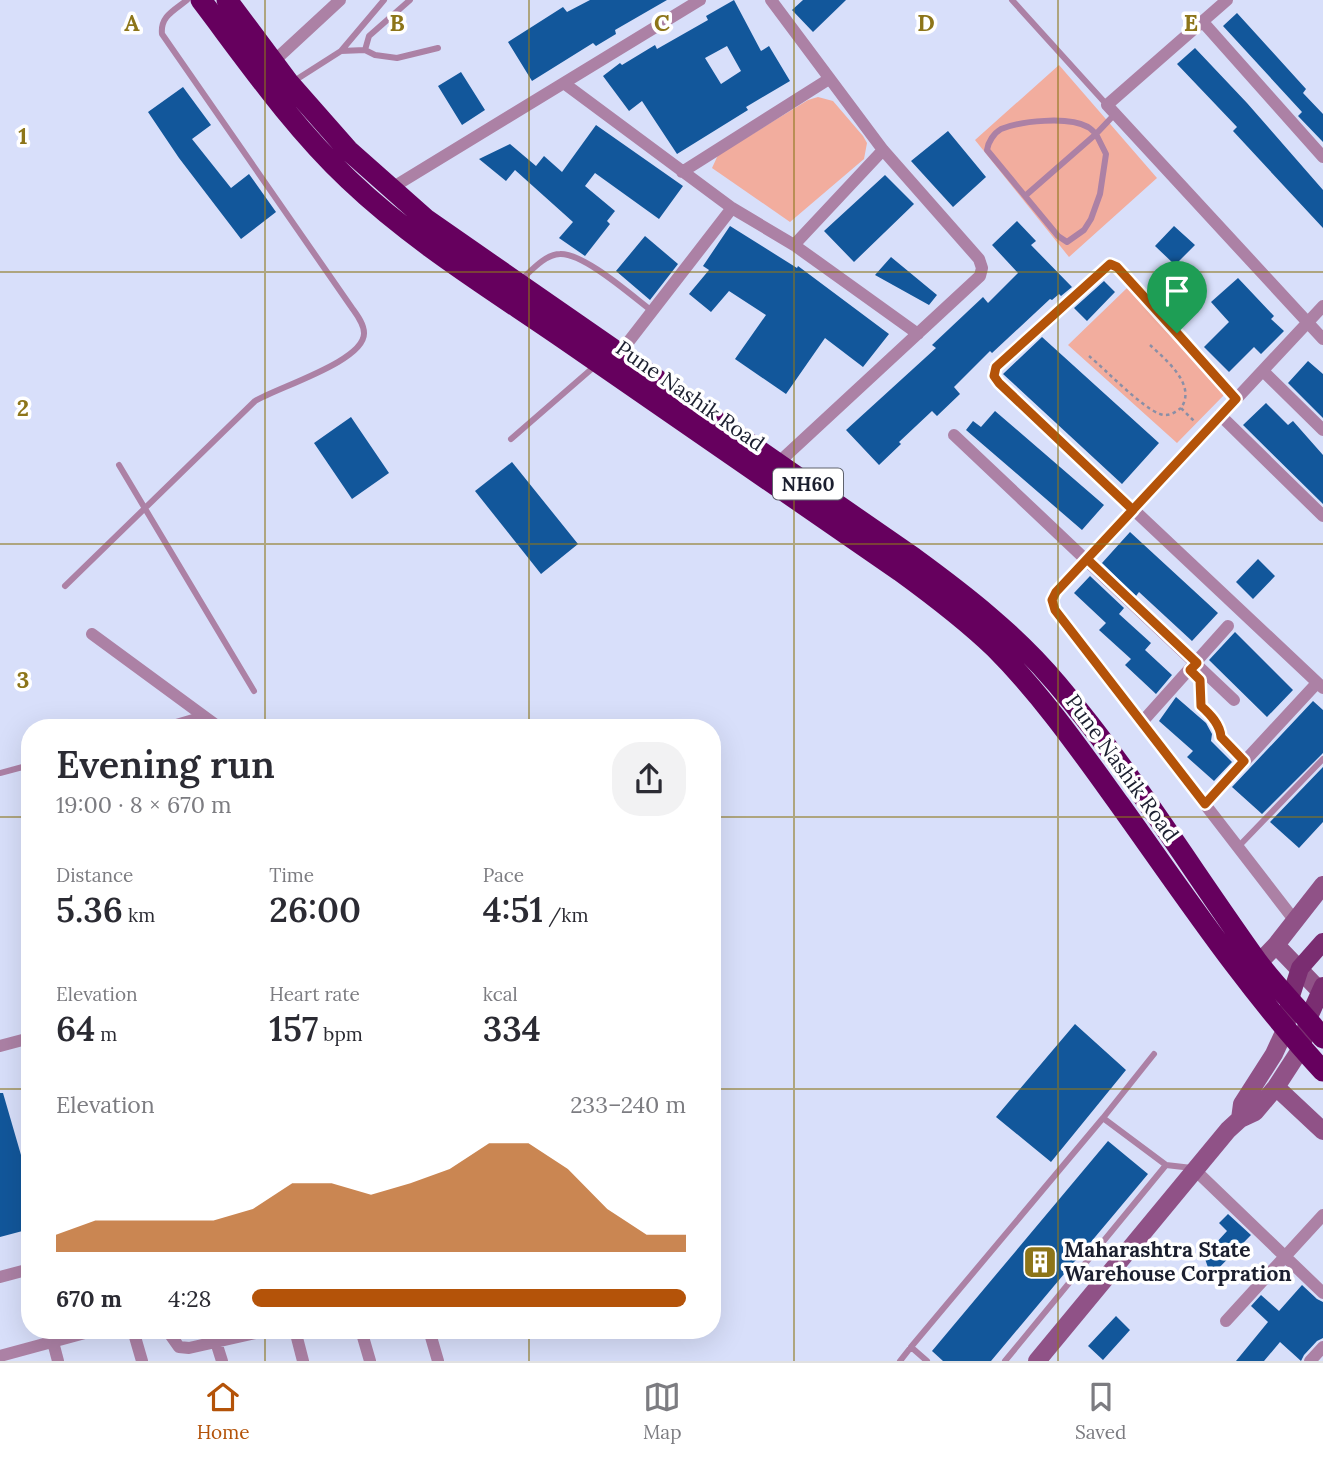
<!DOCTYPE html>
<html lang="en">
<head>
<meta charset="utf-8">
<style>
	:root { --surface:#fff; --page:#f2f2f3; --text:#2b2b33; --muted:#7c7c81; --line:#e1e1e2; --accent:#b45309 }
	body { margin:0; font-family:Lora,serif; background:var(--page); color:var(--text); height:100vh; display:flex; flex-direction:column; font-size:26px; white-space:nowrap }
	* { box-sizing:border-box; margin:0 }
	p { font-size:23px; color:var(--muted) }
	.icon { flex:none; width:38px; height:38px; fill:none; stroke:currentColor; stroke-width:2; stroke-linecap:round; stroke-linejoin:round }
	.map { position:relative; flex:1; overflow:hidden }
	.sheet { position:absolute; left:21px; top:719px; width:700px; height:620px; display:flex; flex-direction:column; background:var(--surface); border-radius:28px; box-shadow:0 7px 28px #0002 }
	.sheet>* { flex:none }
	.pin { position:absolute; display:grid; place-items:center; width:60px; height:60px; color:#fff; margin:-72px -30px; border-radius:50% 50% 50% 0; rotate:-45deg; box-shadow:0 0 7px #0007 }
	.pin .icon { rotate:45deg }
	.round { display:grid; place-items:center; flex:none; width:74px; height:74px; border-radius:28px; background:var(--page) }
	.head { display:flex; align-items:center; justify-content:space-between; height:119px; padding:0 35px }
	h1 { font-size:38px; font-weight:600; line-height:52px }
	.metrics { display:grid; grid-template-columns:repeat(3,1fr); gap:10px; height:119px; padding:7px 35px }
	.metrics div { display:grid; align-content:center }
	.metrics b { font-size:35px; font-weight:600 }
	.metrics small { font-size:19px; font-weight:400 }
	.metrics p { font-size:19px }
	.chart { height:196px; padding:14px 35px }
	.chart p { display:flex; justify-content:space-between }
	.chart svg { width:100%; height:126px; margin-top:7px; fill:var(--accent); opacity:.7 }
	ul { padding:0 35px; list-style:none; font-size:23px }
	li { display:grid; grid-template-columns:112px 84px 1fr; align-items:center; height:52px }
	li i { height:18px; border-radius:9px; background:var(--accent) }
	.tabs { display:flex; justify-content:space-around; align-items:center; height:98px; border-top:2px solid var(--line); background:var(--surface); font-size:19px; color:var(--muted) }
	.tabs a { display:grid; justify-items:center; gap:4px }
	.tabs .on { color:var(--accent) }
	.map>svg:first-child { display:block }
	.park { fill:#f2ad9e }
	.building { fill:#12579b; fill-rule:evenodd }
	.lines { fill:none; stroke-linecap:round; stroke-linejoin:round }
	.path { stroke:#8a8fa6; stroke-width:2.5; stroke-dasharray:3.5 3.5; stroke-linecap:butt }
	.lane { stroke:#ac81a5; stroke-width:6 }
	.street { stroke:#ac81a5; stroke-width:12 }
	.secondary { stroke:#905287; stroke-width:18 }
	.primary { stroke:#7a2d71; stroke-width:18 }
	.highway { stroke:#66005e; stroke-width:21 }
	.route-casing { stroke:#fff; stroke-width:14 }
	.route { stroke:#b45309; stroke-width:9 }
	.grid { fill:none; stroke:#8d7519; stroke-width:2; stroke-opacity:0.55 }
	.labels { text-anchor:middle; stroke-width:7; stroke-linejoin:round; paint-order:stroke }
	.shield { fill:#fff; stroke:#5f626d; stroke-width:2 }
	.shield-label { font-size:19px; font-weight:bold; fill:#1b1f2f }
	.street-label { font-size:21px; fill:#1b1f2f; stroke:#fff }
	.poi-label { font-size:21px; font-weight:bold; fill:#1b1f2f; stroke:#fff; text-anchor:start }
	.grid-label { font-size:23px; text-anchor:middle; font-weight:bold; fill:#8d7519; stroke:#fff; stroke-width:7; stroke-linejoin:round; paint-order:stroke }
</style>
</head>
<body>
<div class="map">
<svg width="1323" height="1361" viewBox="0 0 1323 1361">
	<rect width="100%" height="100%" fill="#d8dffa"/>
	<path class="park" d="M1059,65l98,113 -88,79 -94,-117z
		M818,97l15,4 30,35 4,7 -3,16 -74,63 -78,-54 6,-13 90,-55z
		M1127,288l97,107 -47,48 -109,-98z"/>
	<path class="building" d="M590,0h77l-52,30 1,4 -20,12 -3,-3 -61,38 -24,-39 55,-35 4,5z
		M734,0l27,51 8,-5 21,35 -44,26 2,3 -71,44 -35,-53 -13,10 -26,-35 17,-13 2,2 33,-20 2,4 51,-29 -2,-4zM727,46l14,25 -20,13 -16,-26z
		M803,0h43l-33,32 -21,-22z
		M1237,13l69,76 -3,4 20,21v28l-25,-26 4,-4 -79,-86z
		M1195,48l52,55 76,87v38l-90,-97 4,-4 -60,-63z
		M461,72l24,38 -23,15 -24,-39z
		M183,87l28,38 -19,14 39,49 18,-14 27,38 -35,27 -62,-81 -31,-46z
		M596,125l87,61 -24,33 -64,-46 -10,13 30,25 -8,10 3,3 -25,32 -26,-18 14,-16 -58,-52 -9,11 -27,-22 31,-15 26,22 8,-10 18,16z
		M948,131l38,46 -33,30 -42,-46z
		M885,175l29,29 -60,58 -30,-31z
		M1017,221l19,20 -5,4 41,42 -11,9 -2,-2 -7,6 -2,-1 -58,54 -2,-2 -36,36 6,7 -23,22 -5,-5 -33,31 2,2 -22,21 -33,-35 90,-82 -4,-3 51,-48 5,6 30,-30 -26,-28z
		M730,226l67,42 1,-2 91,68 -26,33 -38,-29 -39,56 -51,-35 31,-44 -37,-24 -18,21 -22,-18 20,-24 -6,-4z
		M1174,226l21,19 -20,20 -20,-19z
		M645,236l33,28 -28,36 -34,-29z
		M891,257l46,38 -8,10 -54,-30z
		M1238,278l36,38 -3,3 13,12 -23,23 -7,-7 -25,25 -25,-25 25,-25 -18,-20z
		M1104,281l11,11 -28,29 -13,-13z
		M1042,337l117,106 -37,41 -119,-110z
		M1308,361l15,13v44l-35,-35z
		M1266,403l22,22 5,-4 30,34v49l-80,-79z
		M995,411l109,94 -22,25 -116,-100 7,-9 8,6z
		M351,417l38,56 -37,26 -38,-56z
		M512,462l66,82 -37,30 -66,-83z
		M1130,532l88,81 -26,28 -53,-49 -3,4 -34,-33z
		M1258,559l17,17 -22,23 -17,-17z
		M1090,576l34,32 -5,6 32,29 -6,7 27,25 -16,19 -31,-29 6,-6 -32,-29 7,-7 -32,-30z
		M1235,632l58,58 -26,27 -58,-57z
		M1176,697l30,26 6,11 -1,7 21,21 -18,19 -27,-24 6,-6 -34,-30z
		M1313,701l10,9v43l-61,61 -30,-27z
		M1323,767v55l-24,26 -29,-26z
		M1075,1024l51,46 -75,92 -55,-45z
		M0,1093h3l27,93v43l-30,8z
		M1108,1141l40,33 -157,187h-48l-11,-10z
		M1228,1214l23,21 -40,41 -7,-20 23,-25 -8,-8z
		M1302,1285l15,14 6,3v36l-6,3 -13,14 -3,6 -21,-19 -16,19h-28l32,-39 -17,-16 10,-11 18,16z
		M1116,1316l14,14 -27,30 -15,-14z"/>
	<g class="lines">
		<path class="path" d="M1150,345c16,15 47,40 31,63l14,14
			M1089,356c17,14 52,51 71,58 9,3 14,-1 21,-6"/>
		<path class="lane" d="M1012,0l95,105
			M365,50l4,-14 41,-36
			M341,51l43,-51
			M294,81l47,-30 24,-1 10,5 22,3 41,-10
			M1025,196l71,-62c-1,-1 -7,-7 -8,-7 -20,-11 -67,-6 -87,2 -7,4 -13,13 -14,21l71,86 9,6 17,-12 7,-11 9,-25 6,-40 -10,-20 18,-19
			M520,281c10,-9 25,-27 40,-27 24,-1 72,42 92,57
			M511,439l84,-73
			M119,465l135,226
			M65,586l190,-185c23,-14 110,-40 109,-68 0,-9 -7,-18 -12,-25l-190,-274c-2,-18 13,-24 25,-34
			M156,728l44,-13
			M0,773l30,-8
			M1238,847l85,-88
			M1154,1054l-51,64 63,47
			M911,1347l192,-229
			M900,1361l11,-14 16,14
			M1005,1361l161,-196 26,3"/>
		<path class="street" d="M771,0l112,150 96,109 3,9 -2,8 -202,187
			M1227,0l-120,105 216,234
			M1202,21l121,136
			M273,62l67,-62
			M565,84l167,124 62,37 124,89
			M682,172l147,-93
			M390,189l310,-189
			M794,245l89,-95
			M619,354l113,-146
			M1263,371l60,59
			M1236,399l-119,-132 -7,-3 -115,103 -1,9 5,7 324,305
			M1220,415l103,101
			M954,435l280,265
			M92,634l128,94
			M1190,670l10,10 1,26c9,8 19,17 20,31l23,24
			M1142,722l86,-96
			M1205,804l112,-121
			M1295,921l-240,-311 -3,-10 4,-8 267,-286
			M0,1046l30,-8
			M1194,1169l129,124
			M0,1277l30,-8
			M1226,1321l97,-106
			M133,1330l9,31
			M167,1330l12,17 10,1 80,-18
			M295,1330l8,31
			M361,1330l9,31
			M429,1330l9,31
			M53,1342l5,19
			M216,1342l6,19
			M0,1356l96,-26
			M1310,1361l13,-14"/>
		<path class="secondary" d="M1276,945l47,49
			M1251,971l25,-26 47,-60
			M1276,1087l47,44
			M1240,1119l2,-15 32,-50 12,-26
			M1037,1361l191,-231 12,-11 15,-7 21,-25 26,-40"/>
		<path class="primary" d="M1286,1028l4,-29 10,-31 23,-26
			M1302,1047l6,-28 15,-33"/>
		<path class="highway" d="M201,0c47,62 91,126 148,180 67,64 149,113 225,166 109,74 217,150 326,225 33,24 65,48 95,77 47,47 86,103 125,157 65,91 127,184 203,266
			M227,0l62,83 59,67 79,70 487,338c52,38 102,77 143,126 74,87 134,185 200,277 20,27 45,51 66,77"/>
	</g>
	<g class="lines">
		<g class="route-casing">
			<path id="route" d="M1177,333l-60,-66 -7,-3 -114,103 -2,9 5,7 134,127 -77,82 -4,8 3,10 150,194 39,-43 -23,-24c-1,-13 -11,-23 -20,-31l-1,-26 -10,-10 7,-7 -110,-104 149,-160 -59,-66"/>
		</g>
		<use href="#route" class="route"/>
	</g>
	<path class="grid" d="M265,0v728M529,0v728M794,0v1361M1058,0v1361M0,272h1323M0,544h1323M0,817h30M712,817h611M0,1089h30M712,1089h611M265,1330v31M529,1330v31"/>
	<defs>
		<g id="building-square" transform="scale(1.75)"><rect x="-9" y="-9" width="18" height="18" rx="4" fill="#8d7519" stroke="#fff"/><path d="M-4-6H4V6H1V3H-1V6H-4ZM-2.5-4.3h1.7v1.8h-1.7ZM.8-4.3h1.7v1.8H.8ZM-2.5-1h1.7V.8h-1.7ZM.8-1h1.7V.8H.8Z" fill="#fff"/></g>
	</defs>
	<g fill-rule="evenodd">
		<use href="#building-square" x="1040" y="1262"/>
	</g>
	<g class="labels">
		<rect class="shield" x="773" y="468.5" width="70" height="31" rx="5"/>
		<g class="shield-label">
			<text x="808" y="491">NH60</text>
		</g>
		<g class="street-label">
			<text transform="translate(690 396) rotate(35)" y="7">Pune Nashik Road</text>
			<text transform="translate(1122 768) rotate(54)" y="7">Pune Nashik Road</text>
		</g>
		<g class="poi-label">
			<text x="1064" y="1257">Maharashtra State<tspan x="1064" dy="24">Warehouse Corpration</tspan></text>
		</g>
	</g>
	<g class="grid-label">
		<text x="132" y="31">A</text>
		<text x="397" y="31">B</text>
		<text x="662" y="31">C</text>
		<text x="926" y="31">D</text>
		<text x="1191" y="31">E</text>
		<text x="23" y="144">1</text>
		<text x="23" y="416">2</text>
		<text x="23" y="688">3</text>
	</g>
</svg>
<div class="pin" style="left:1177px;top:333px;background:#1e9e55"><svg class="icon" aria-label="arrive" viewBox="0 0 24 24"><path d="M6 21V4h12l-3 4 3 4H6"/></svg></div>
<section class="sheet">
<div class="head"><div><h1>Evening run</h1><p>19:00 · 8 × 670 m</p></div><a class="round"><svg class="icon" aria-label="share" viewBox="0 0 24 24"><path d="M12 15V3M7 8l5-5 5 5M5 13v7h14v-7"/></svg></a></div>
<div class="metrics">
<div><p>Distance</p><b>5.36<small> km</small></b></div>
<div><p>Time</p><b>26:00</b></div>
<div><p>Pace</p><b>4:51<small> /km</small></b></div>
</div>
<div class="metrics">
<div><p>Elevation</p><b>64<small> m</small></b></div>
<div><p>Heart rate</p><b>157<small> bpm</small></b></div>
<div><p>kcal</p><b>334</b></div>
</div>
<div class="chart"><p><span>Elevation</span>233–240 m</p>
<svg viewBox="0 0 160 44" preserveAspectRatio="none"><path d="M0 44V38L10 33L20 33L30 33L40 33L50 29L60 20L70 20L80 24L90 20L100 15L110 6L120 6L130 15L140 29L150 38L160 38V44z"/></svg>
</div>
<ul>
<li><b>670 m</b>4:28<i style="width:100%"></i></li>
</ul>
</section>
</div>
<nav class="tabs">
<a class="on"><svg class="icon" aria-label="home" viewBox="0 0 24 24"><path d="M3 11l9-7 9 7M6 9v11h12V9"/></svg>Home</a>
<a><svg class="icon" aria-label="map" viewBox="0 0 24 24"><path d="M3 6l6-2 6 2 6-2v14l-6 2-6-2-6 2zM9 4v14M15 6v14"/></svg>Map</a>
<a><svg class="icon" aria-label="saved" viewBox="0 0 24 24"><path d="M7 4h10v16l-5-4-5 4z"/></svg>Saved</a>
</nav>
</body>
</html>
